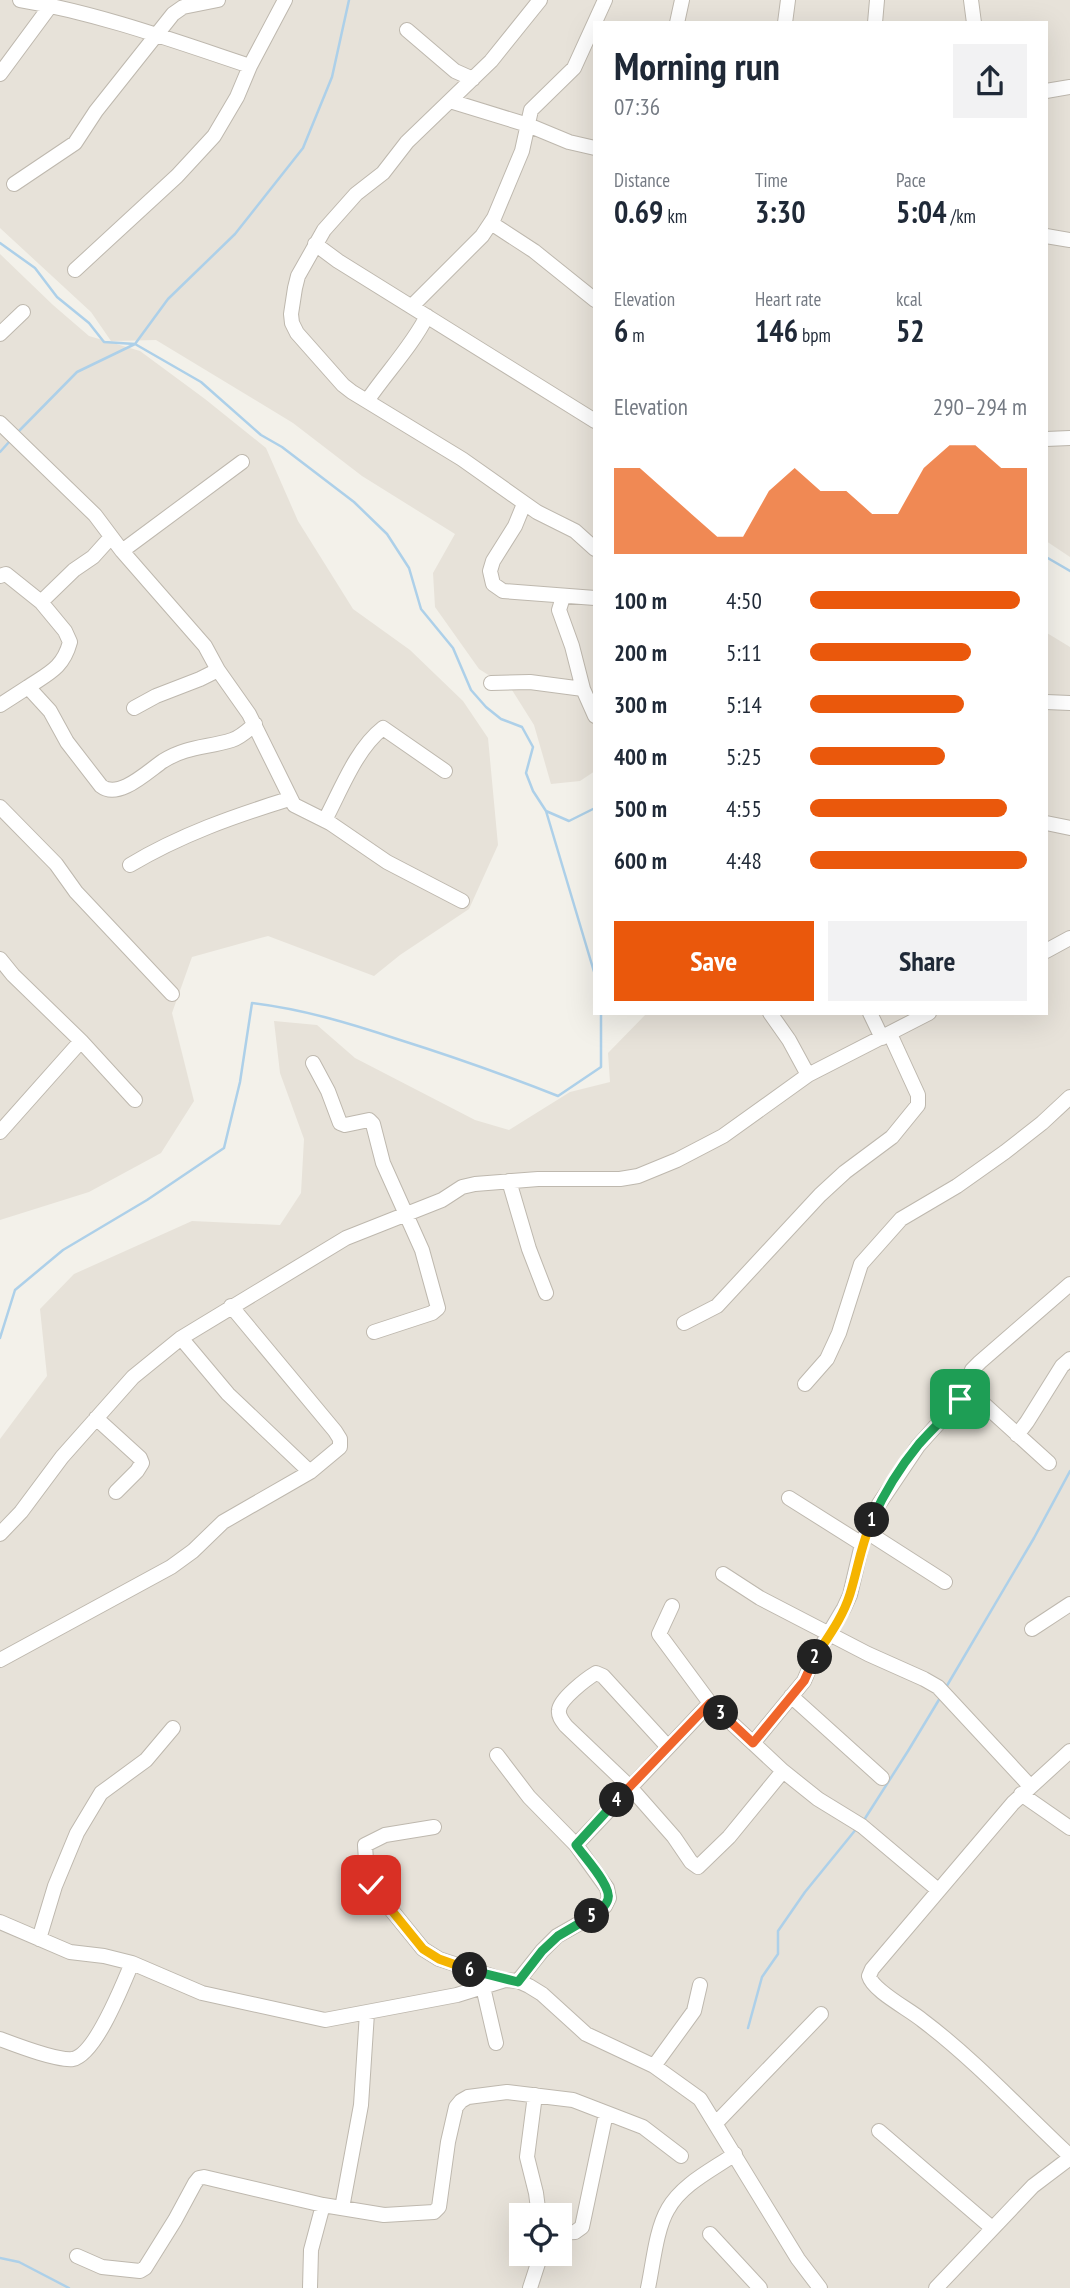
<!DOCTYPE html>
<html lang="en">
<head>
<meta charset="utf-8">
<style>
	:root { --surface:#fff; --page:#f2f2f3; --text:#1f2937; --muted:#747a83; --accent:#ea580c }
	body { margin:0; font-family:"PT Sans Narrow",sans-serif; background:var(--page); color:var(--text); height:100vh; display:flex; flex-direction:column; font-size:26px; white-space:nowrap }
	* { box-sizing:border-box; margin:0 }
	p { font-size:23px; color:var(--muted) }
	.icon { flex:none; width:38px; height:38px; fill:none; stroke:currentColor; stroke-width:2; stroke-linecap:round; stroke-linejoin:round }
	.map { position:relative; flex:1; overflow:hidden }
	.side { position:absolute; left:593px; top:21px; width:455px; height:994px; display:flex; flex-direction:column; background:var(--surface); border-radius:0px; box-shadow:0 7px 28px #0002 }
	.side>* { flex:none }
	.controls { position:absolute; left:509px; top:2203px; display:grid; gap:14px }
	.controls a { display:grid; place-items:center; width:63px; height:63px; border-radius:0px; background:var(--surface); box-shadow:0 7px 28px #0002; font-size:35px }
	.pin { position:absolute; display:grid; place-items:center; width:60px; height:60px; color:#fff; margin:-30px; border-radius:14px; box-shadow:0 4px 10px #0006 }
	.km { position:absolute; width:35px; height:35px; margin:-18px; border-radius:50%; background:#222; color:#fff; font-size:19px; line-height:35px; text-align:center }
	.round { display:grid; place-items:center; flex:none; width:74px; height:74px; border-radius:0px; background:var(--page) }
	.head { display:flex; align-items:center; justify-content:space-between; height:119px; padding:0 21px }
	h1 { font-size:38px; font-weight:600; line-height:52px }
	.metrics { display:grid; grid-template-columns:repeat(3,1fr); gap:10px; height:119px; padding:7px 21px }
	.metrics div { display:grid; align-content:center }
	.metrics b { font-size:30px; font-weight:600 }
	.metrics small { font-size:19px; font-weight:400 }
	.metrics p { font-size:19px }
	.chart { height:196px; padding:14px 21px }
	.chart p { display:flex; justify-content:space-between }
	.chart svg { width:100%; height:126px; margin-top:7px; fill:var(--accent); opacity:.7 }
	.button { display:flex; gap:14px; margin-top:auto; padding:14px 21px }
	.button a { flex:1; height:80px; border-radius:0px; background:var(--accent); color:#fff; font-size:28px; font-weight:600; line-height:80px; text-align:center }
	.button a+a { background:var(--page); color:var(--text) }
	ul { padding:0 21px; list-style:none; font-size:23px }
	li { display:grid; grid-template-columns:112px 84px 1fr; align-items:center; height:52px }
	li i { height:18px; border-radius:9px; background:var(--accent) }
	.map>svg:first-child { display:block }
	.residential { fill:#e7e2d9; fill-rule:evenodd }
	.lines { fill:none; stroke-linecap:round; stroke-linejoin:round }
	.stream { stroke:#add0e9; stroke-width:2.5 }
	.minor-casing { stroke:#beb8ae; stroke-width:16 }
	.minor { stroke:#fff; stroke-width:14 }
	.split-1-casing { stroke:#fff; stroke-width:14 }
	.split-2-casing { stroke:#fff; stroke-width:14 }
	.split-3-casing { stroke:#fff; stroke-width:14 }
	.split-4-casing { stroke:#fff; stroke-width:14 }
	.split-5-casing { stroke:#fff; stroke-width:14 }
	.split-6-casing { stroke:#fff; stroke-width:14 }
	.split-7-casing { stroke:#fff; stroke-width:14 }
	.split-1 { stroke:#22a559; stroke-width:9 }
	.split-2 { stroke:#f5b400; stroke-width:9 }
	.split-3 { stroke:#f0652b; stroke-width:9 }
	.split-4 { stroke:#f0652b; stroke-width:9 }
	.split-5 { stroke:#22a559; stroke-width:9 }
	.split-6 { stroke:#22a559; stroke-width:9 }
	.split-7 { stroke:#f5b400; stroke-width:9 }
</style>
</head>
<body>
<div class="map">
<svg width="1070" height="2288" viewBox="0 0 1070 2288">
	<rect width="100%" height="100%" fill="#f3f1ea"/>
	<path class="residential" d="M0,0h1070v557l-24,-16v-518h-451v748l-15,10 -29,3 -17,-59 -22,-35 -33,-21 -44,-62 -2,-34 22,-39 -93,-58 -69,-53 -137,-83 -45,1 -20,-29 -91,-84z
		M0,254l53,51 36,31 51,15 65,48 61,49 32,73 55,88 57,41 53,51 25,37 10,107 -29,64 -69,46 -26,21 -106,-40 -76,21 -20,56 22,88 -33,52 -72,39 -89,28z
		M1047,633l23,14v1641h-1070v-849l47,-63 -7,-67 34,-35 118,-53 88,4 21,-32 3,-54 -24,-66 -6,-52 43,4 38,33 120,62 34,10 61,-38 40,-10 -2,-29 39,-40h399zM522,2216h38v38h-38z"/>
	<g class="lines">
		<path class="stream" d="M0,243l35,25 22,29 32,26 15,19 31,2 66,38 60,53 21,12 72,55 33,32 22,34 12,41 32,39 18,42 15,17 15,12 21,8 11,20 -7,26 7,18 13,20 23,10 26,-13
			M16,434l61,-62 58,-28 33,-45 67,-65 68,-86 29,-71 17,-77
			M0,452l9,-10
			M1046,557l24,14
			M546,811l49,164
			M0,1338l15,-48 48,-40 84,-50 77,-52 16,-66 12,-79c50,6 97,20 145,36 54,17 108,36 161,57l43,-29v-54
			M945,1689l89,-151 36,-67
			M864,1820l44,-69 32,-53
			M748,2028l14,-51 16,-23v-23l27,-39 52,-64
			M0,2258l19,4 50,26"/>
		<g class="minor-casing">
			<path id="minor" d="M20,0c78,13 155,41 230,66
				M540,0l-49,61 -84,81 -24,31 -27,21 -32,36 -26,46 -3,12 -4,26 1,9 5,10 46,52 9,7 110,67 75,53 38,19 20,18
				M971,0l3,23
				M677,23l5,-23
				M785,23l3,-23
				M875,23l2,-23
				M407,30l48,41 18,8
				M0,74l51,-69
				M1046,91l24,-4
				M450,101l78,24 41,17 26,6
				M14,184l61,-41 21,-32 77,-97 10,-7 35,-7
				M491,223l43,28 61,49
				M1046,236l24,4
				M315,244l23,17 257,160
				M75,270l102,-94 37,-40 23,-39 13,-31 35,-66
				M412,306l70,-70 12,-18 28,-67 9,-41 43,-42 31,-68
				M0,334l23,-22
				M367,401c19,-28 45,-55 60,-85
				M0,423l95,92 27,36 83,95 13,24 31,44 45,91 36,18 57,39 75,39
				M1046,439l24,-1
				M524,504l-9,22 -22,35 -3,10 3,13 10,7 92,7
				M111,537l-18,20 -19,13 -33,32 24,29 5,11c-7,26 -21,31 -42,45l22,24 17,31 34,44c18,14 47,-15 62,-25 24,-15 44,-13 69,-21 9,-3 16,-10 23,-16
				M122,551l120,-89
				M0,576l6,-2 35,28
				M563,597l-4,13 13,36 11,43 12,27
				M491,683l39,-1 53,7
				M1046,702l24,1
				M0,705l28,-18
				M134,708l22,-12 44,-17 18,-9
				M0,807l56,57 20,28 96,102
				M325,820c16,-30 31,-71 58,-92l62,43
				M1046,823l24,5
				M130,865c50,-30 104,-49 159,-66
				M1046,951l24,-13
				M0,959l13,16 68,66 -81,91
				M770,1013l19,27 19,35
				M870,1013l12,25
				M81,1041l54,59
				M313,1063l15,28 12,32 5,2 24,-5 4,4 10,39 39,87 16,58 -6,5 -58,19
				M509,1181l20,68 17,44
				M684,1323l33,-17 103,-111 25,-23 47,-35 26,-32v-10l-28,-61
				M181,1338l47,56 82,78
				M805,1384l22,-25 12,-26 22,-69 40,-45 56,-33 48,-34 37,-29 28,-26
				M965,1387l84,76
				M96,1418l44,40 2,5 -5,8 -21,21
				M1017,1435l10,-13 35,-56 8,-7
				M789,1498l73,46
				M867,1532l78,50
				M0,1534l21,-22 41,-55 71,-80 48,-39 165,-100 96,-38 20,-13 13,-3 63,-5h82l18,-3 39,-16 46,-24 85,-61 121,-62
				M723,1574l37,24 108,56 56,25 14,8 92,99
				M672,1606l-13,28 51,69 73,68 35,28 44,27 76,64
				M1032,1629l38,-25
				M0,1660l171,-93 22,-16 30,-29 87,-50 30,-25v-8l-5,-8 -104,-125
				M791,1696l91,82
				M753,1743l51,-62 8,-19 32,-54 6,-13 12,-51 17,-40 39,-58 42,-47 12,-29 8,-8 90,-78
				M668,1747l-65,-71 -7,-3c-10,6 -36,26 -37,37 -1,7 4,12 7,16l64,61 44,50 17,25 7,5 31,-30 54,-66
				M1070,1751l-57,52 -141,166 -3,7c4,15 40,33 53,44 52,39 100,91 148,136
				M497,1755l32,42 47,48 31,43 2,10 -4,8 -11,9 -37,21 -15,15 -24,30
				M1021,1794l49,34
				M434,1827l-49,8 -20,10 2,31 4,9 52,64 16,10 65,21
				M576,1845l134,-142
				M0,1922l70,30 34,4 28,7 70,30 123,27 132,-25 48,-15 13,1 11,5 13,8 44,40 68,32 46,33 98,160 22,29
				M39,1939l16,-53 22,-53 24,-40 45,-33 27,-32
				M483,1987l13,56
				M0,2039c16,6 57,22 73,20 23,-5 50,-75 59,-96
				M654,2066l40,-55 6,-26
				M535,2095l-8,62 9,36 3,23
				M716,2123l105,-109
				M879,2131l113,97
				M342,2208l19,-103 6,-92
				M560,2233l15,-1 7,-5 24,-114
				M710,2234l50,54
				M77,2256l25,11 38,4 5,-3 30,-48 20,-37 4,-5 5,-1 119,28 61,10 50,-3 5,-5 9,-65 8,-35 5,-6 7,-4 39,-5 66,8 70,27 38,29
				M310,2288l1,-38 12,-45
				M530,2288l11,-34
				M648,2288c5,-23 8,-59 20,-79 14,-25 44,-39 67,-55
				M936,2288l97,-102 37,-28"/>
		</g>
		<use href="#minor" class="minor"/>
	</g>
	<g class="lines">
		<g class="split-1-casing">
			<path id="split-1" d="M872,1520c12,-27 29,-54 47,-76 13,-15 29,-29 41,-45"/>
		</g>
		<g class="split-2-casing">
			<path id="split-2" d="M815,1657c13,-20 28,-40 35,-63 8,-26 11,-49 22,-74"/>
		</g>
		<g class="split-3-casing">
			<path id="split-3" d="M721,1713l32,30 51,-62 11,-24"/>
		</g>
		<g class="split-4-casing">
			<path id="split-4" d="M617,1800l93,-97 11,10"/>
		</g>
		<g class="split-5-casing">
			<path id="split-5" d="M592,1916c6,-4 14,-9 16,-17 4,-13 -24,-42 -32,-54l41,-45"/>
		</g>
		<g class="split-6-casing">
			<path id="split-6" d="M470,1970l48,12 24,-31 16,-15 34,-20"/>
		</g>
		<g class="split-7-casing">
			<path id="split-7" d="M371,1885l52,64 16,10 31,11"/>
		</g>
		<use href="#split-1" class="split-1"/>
		<use href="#split-2" class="split-2"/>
		<use href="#split-3" class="split-3"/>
		<use href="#split-4" class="split-4"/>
		<use href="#split-5" class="split-5"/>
		<use href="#split-6" class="split-6"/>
		<use href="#split-7" class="split-7"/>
	</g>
</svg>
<div class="controls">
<a><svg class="icon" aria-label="locate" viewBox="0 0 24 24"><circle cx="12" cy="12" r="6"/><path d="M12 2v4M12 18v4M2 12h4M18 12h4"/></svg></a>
</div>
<div class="pin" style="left:960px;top:1399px;background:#1e9e55"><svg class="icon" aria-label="arrive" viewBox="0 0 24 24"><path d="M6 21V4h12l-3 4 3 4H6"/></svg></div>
<div class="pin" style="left:371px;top:1885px;background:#d93025"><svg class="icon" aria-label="check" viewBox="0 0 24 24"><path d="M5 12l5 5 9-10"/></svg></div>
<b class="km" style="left:872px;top:1520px">1</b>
<b class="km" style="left:815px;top:1657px">2</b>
<b class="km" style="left:721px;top:1713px">3</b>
<b class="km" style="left:617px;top:1800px">4</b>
<b class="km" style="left:592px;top:1916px">5</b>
<b class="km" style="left:470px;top:1970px">6</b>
<section class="side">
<div class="head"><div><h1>Morning run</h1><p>07:36</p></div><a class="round"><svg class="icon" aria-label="share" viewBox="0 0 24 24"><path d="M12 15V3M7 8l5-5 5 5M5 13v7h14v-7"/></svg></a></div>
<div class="metrics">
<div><p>Distance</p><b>0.69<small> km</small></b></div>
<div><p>Time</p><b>3:30</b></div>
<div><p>Pace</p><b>5:04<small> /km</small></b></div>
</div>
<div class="metrics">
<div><p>Elevation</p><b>6<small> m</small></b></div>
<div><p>Heart rate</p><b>146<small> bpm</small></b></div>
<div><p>kcal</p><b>52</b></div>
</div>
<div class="chart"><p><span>Elevation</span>290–294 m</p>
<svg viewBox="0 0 160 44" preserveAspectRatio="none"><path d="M0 44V14L10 14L20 22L30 30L40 38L50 38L60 22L70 14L80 22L90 22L100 30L110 30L120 14L130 6L140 6L150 14L160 14V44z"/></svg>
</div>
<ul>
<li><b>100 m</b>4:50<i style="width:97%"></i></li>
<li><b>200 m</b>5:11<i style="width:74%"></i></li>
<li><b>300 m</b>5:14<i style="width:71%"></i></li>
<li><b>400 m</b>5:25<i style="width:62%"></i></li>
<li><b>500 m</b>4:55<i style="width:91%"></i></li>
<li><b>600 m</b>4:48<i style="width:100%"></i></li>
</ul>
<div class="button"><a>Save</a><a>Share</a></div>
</section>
</div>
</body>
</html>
